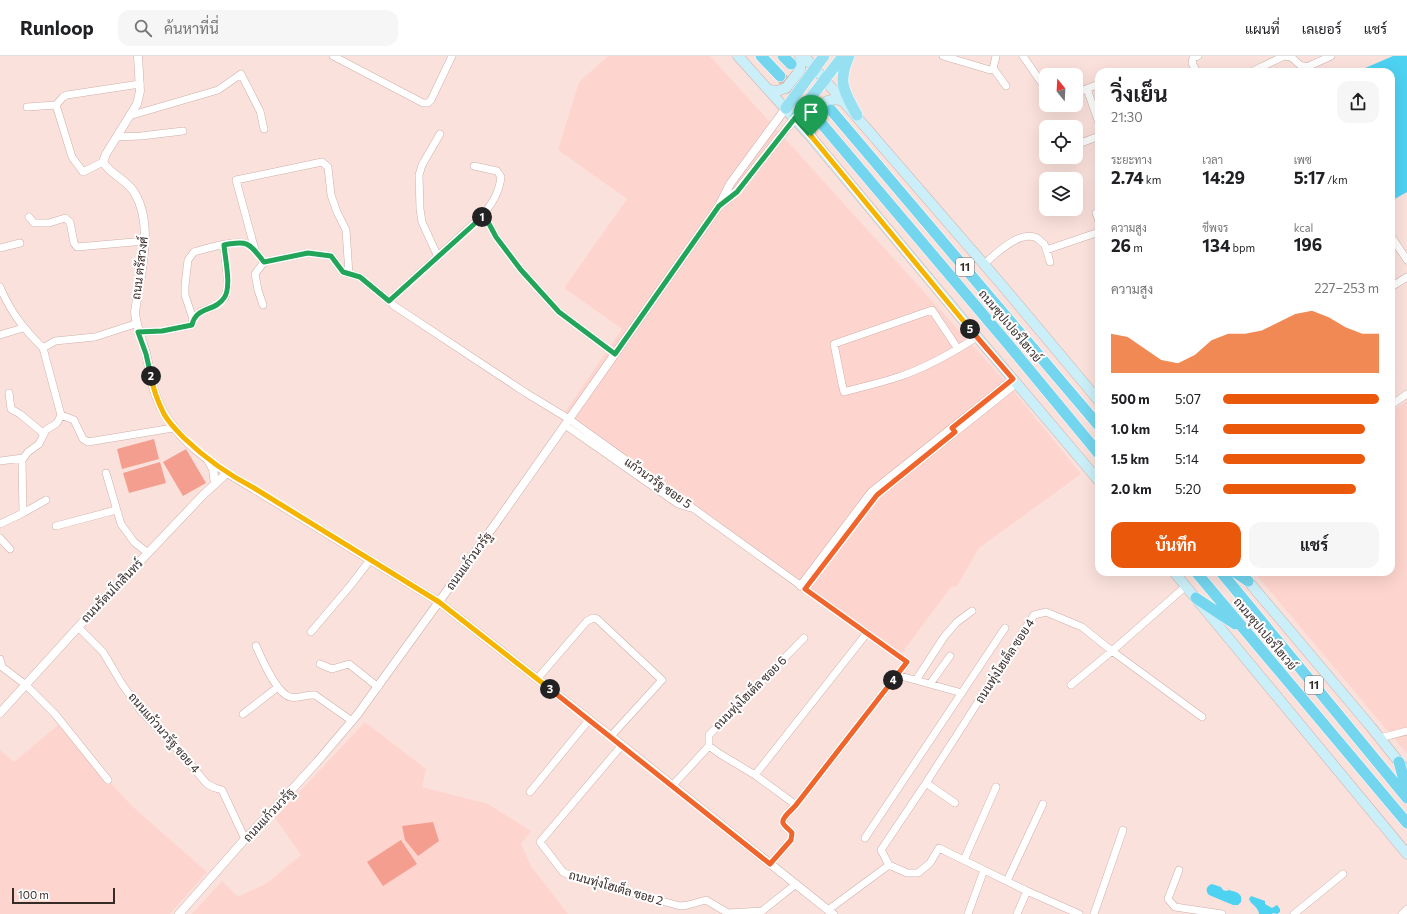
<!DOCTYPE html>
<html lang="th">
<head>
<meta charset="utf-8">
<style>
	:root { --surface:#fff; --page:#f6f6f6; --text:#202124; --muted:#757577; --line:#e0e0e0; --accent:#ea580c }
	body { margin:0; font-family:Commissioner,Sarabun,sans-serif; background:var(--page); color:var(--text); height:100vh; display:flex; flex-direction:column; font-size:15px; white-space:nowrap }
	* { box-sizing:border-box; margin:0 }
	p { font-size:13px; color:var(--muted) }
	.icon { flex:none; width:22px; height:22px; fill:none; stroke:currentColor; stroke-width:2; stroke-linecap:round; stroke-linejoin:round }
	.map { position:relative; flex:1; overflow:hidden }
	.details { position:absolute; left:1095px; top:12px; width:300px; height:508px; display:flex; flex-direction:column; background:var(--surface); border-radius:12px; box-shadow:0 4px 16px #0002 }
	.details>* { flex:none }
	.needle { width:26px; rotate:342deg }
	.fabs { position:absolute; left:1039px; top:12px; display:grid; gap:8px }
	.fabs a { display:grid; place-items:center; width:44px; height:44px; border-radius:8px; background:var(--surface); box-shadow:0 4px 16px #0002; font-size:20px }
	.scale { position:absolute; left:12px; bottom:10px; width:103px; box-sizing:border-box; padding-left:4px; border:2px solid #372b28; border-top:0; font-size:11px; line-height:14px; white-space:nowrap; color:#372b28; -webkit-text-stroke:3px #fff; paint-order:stroke }
	.pin { position:absolute; display:grid; place-items:center; width:34px; height:34px; color:#fff; margin:-41px -17px; border-radius:50% 50% 50% 0; rotate:-45deg; box-shadow:0 0 4px #0007 }
	.pin .icon { rotate:45deg }
	.km { position:absolute; width:20px; height:20px; margin:-10px; border-radius:50%; background:#222; color:#fff; font-size:11px; line-height:20px; text-align:center }
	.round { display:grid; place-items:center; flex:none; width:42px; height:42px; border-radius:12px; background:var(--page) }
	.overview { display:flex; align-items:center; justify-content:space-between; height:68px; padding:0 16px }
	h1 { font-size:22px; font-weight:700; line-height:30px }
	.metrics { display:grid; grid-template-columns:repeat(3,1fr); gap:6px; height:68px; padding:4px 16px }
	.metrics div { display:grid; align-content:center }
	.metrics b { font-size:17px; font-weight:700 }
	.metrics small { font-size:11px; font-weight:400 }
	.metrics p { font-size:11px }
	.chart { height:112px; padding:8px 16px }
	.chart p { display:flex; justify-content:space-between }
	.chart svg { width:100%; height:72px; margin-top:4px; fill:var(--accent); opacity:.7 }
	.button { display:flex; gap:8px; margin-top:auto; padding:8px 16px }
	.button a { flex:1; height:46px; border-radius:12px; background:var(--accent); color:#fff; font-size:16px; font-weight:700; line-height:46px; text-align:center }
	.button a+a { background:var(--page); color:var(--text) }
	ul { padding:0 16px; list-style:none; font-size:13px }
	li { display:grid; grid-template-columns:64px 48px 1fr; align-items:center; height:30px }
	li i { height:10px; border-radius:5px; background:var(--accent) }
	header { display:flex; align-items:center; gap:24px; box-sizing:border-box; height:56px; padding:0 20px; background:var(--surface); border-bottom:1px solid var(--line) }
	header strong { font-size:19px }
	nav { display:flex; gap:22px; margin-inline-start:auto; font-size:14px }
	.search { width:280px; height:36px; background:var(--page); display:flex; align-items:center; gap:10px; box-sizing:border-box; padding:0 14px; border-radius:12px; color:var(--muted); font-size:15px }
	.map>svg:first-child { display:block }
	.built { fill:#fed5ce }
	.garden { fill:#f49e90 }
	.water { fill:#4ed2f2 }
	.lines { fill:none; stroke-linecap:round; stroke-linejoin:round }
	.trunk-tunnel { stroke:#d4bdb8; stroke-width:11; stroke-dasharray:11 5.5; stroke-linecap:butt }
	.minor-casing { stroke:#ceafa9; stroke-width:8 }
	.tertiary-casing { stroke:#ceafa9; stroke-width:9 }
	.secondary-casing { stroke:#ceafa9; stroke-width:11 }
	.primary-casing { stroke:#fff; stroke-width:12 }
	.trunk-casing { stroke:#fff; stroke-width:12 }
	.minor { stroke:#fff; stroke-width:7 }
	.tertiary { stroke:#fff; stroke-width:8 }
	.secondary { stroke:#cbeff8; stroke-width:10 }
	.primary { stroke:#97e0f2; stroke-width:11 }
	.trunk { stroke:#74d6ee; stroke-width:11 }
	.split-1-casing { stroke:#fff; stroke-width:8 }
	.split-2-casing { stroke:#fff; stroke-width:8 }
	.split-3-casing { stroke:#fff; stroke-width:8 }
	.split-4-casing { stroke:#fff; stroke-width:8 }
	.split-5-casing { stroke:#fff; stroke-width:8 }
	.split-6-casing { stroke:#fff; stroke-width:8 }
	.split-1 { stroke:#22a559; stroke-width:5 }
	.split-2 { stroke:#22a559; stroke-width:5 }
	.split-3 { stroke:#f5b400; stroke-width:5 }
	.split-4 { stroke:#f0652b; stroke-width:5 }
	.split-5 { stroke:#f0652b; stroke-width:5 }
	.split-6 { stroke:#f5b400; stroke-width:5 }
	.labels { text-anchor:middle; stroke-width:4; stroke-linejoin:round; paint-order:stroke }
	.shield { fill:#fff; stroke:#736b68; stroke-width:1 }
	.shield-label { font-size:11px; font-weight:bold; fill:#372b28 }
	.street-label { font-size:12px; fill:#372b28; stroke:#fff }
</style>
</head>
<body>
<header>
<strong>Runloop</strong>
<div class="search"><svg class="icon" aria-label="search" viewBox="0 0 24 24"><circle cx="10" cy="10" r="6"/><path d="M15 15l6 6"/></svg>ค้นหาที่นี่</div>
<nav><a>แผนที่</a><a>เลเยอร์</a><a>แชร์</a></nav>
</header>
<div class="map">
<svg width="1407" height="858" viewBox="0 0 1407 858">
	<rect width="100%" height="100%" fill="#fbe1dc"/>
	<path class="built" d="M608,0h102l302,333 69,85 -102,74 -22,38 -6,1 -49,66 -337,-241 57,-83 -58,-41 63,-89 -69,-49 21,-68z
		M1407,345v353l-153,-182h137v-160z
		M365,666l61,47 -4,18 66,17 43,27 -10,13 10,22 37,48h-376l30,-33 16,16 29,-14 34,-28 -26,-37z
		M58,669l74,81 75,66 -37,42h-170v-164l14,12z"/>
	<path class="garden" d="M154,383l5,20 -37,10 -5,-20z
		M186,393l20,34 -23,13 -20,-34z
		M160,406l6,21 -37,10 -6,-20z
		M433,766l6,19 -21,15 -13,-16 -3,-14z
		M401,784l16,24 -34,22 -16,-24z"/>
	<path class="water" d="M1393,0h14v136l-16,9v-129h-35z
		M1212,828l9,3 2,3 3,1 3,-1c7,2 14,3 12,12l-3,3h-5l-24,-10c-4,-4 -3,-9 3,-11z
		M1251,840l14,5v3l7,4 5,-3 3,4v3l-3,2 -4,-1 -1,1h-13c-1,-8 -8,-9 -10,-15z"/>
	<g class="lines">
		<path class="trunk-tunnel" d="M801,19l30,35
			M781,21l41,47"/>
		<g class="minor-casing">
			<path id="minor" d="M333,0l90,47h5l3,-3 21,-44
				M943,0l47,14 3,-1 3,-13
				M1023,0l18,26 5,2
				M993,12l13,18
				M1197,16l-5,-9 1,-5 5,-2
				M1251,16l33,-16 7,1 9,8 7,2 24,-11
				M1087,33l12,34
				M1076,37l23,-9
				M56,49l7,-8 4,-2 73,-11
				M27,51l29,-2 16,52 11,15 20,-10
				M129,60l89,-26 23,-16 19,37 4,18
				M117,81l24,-1 42,-5
				M1076,89l23,-9
				M474,110l23,5 4,6c-2,16 -9,27 -19,39
				M1099,155l-3,2 3,8
				M29,161l5,6h15l16,-5 5,4 4,21 3,4 68,-6
				M1393,183l14,21
				M0,192l20,-5
				M255,194l-19,-70 86,-18 6,5 3,28 6,17 9,18 3,44
				M1046,194l53,-18
				M438,201l-16,-35 -2,-13 -1,-34 3,-10 18,-31
				M984,208c13,-11 35,-34 53,-26 2,2 5,4 7,6 3,5 4,12 6,18
				M0,231c11,26 24,42 43,61
				M1391,231l16,-10
				M263,249l-5,-15 -3,-16 9,-12
				M393,249l133,88 43,26 338,243 -111,143c-3,3 -15,14 -13,18 1,3 7,8 9,10l-1,7 -21,24
				M193,263l7,-7 15,-6 10,-8 3,-13 -4,-40
				M138,276l24,-1 30,-6 1,-6 -8,-24v-10l3,-25 6,-8c11,-3 42,-13 53,-8 7,3 12,12 17,18l44,-9 23,3 12,16 17,5 29,24 93,-85 5,4 9,17 25,33 38,42 56,42
				M0,279l23,-7
				M958,293l-26,-39 -98,34 8,40 2,8c18,-5 36,-9 54,-15 28,-9 54,-24 79,-40
				M9,337l2,16 9,5 24,20
				M1391,349l16,-11
				M61,359l13,5 9,19 5,3 85,-14
				M565,369l113,79 13,4
				M0,405l23,-3
				M106,417l15,51 13,18 14,11
				M23,457l23,-13
				M0,468l23,-11 -1,-53 6,-8 11,-8 7,-14 11,-7 4,-8 -18,-67 12,-7 40,-4 40,-13
				M56,470l60,-16
				M0,482l10,11
				M800,530l71,-94 142,-113
				M805,533l72,-94 140,-112
				M78,571l25,25 19,32 19,27 37,39 29,34 8,4 7,2 23,49
				M311,576l39,-46 20,-26
				M256,590c6,13 20,47 34,51 9,2 17,-3 25,-2l37,26
				M0,603l2,8 24,18 29,29 53,66
				M320,608l12,5 17,-5 29,23
				M897,619l65,18
				M537,623l50,-58 6,-3 4,1 65,61 -51,56
				M916,624l28,-43 13,-15 15,-11
				M930,628l20,-28
				M1071,629l41,-34 90,66
				M243,658l35,-27
				M1380,682l27,-7
				M622,689l-82,97 23,30 8,4 109,30 8,-1 18,-5 22,13 34,-2 34,-27
				M709,690l11,8 35,21 41,30
				M755,719l112,-142
				M926,727l29,20
				M672,730l37,-40v-11l95,-97
				M530,736l59,-72
				M865,782l140,-210
				M964,804l32,-73
				M1179,814l-11,29 7,8 47,7
				M1007,825l36,-77
				M828,854l61,-45
				M968,858l16,-44
				M1017,858l10,-23
				M1079,858l-52,-23 -88,-43 -9,15 -12,10h-11l-18,-8 -8,-15 45,-67 108,-168 12,-3 36,15 30,24 74,-65
				M1094,858l29,-84
				M1294,858l49,-40
				M1402,858l5,-5"/>
		</g>
		<g class="tertiary-casing">
			<path id="tertiary" d="M138,0l2,35 -3,13 -31,50 -3,8c8,13 23,17 31,30 21,33 6,83 1,120 1,15 7,27 11,41 3,12 4,25 8,37 14,47 60,76 100,99l185,113 183,143 211,169
				M723,147l14,-12 58,-73
				M208,404l5,9 2,15
				M0,657l90,-99 113,-119 24,-22
				M179,858l66,-75 30,-31 42,-46 40,-47 139,-192 223,-317 11,-22 56,-76"/>
		</g>
		<g class="secondary-casing">
			<path id="secondary" d="M738,0l35,39 38,42 168,202 120,142
				M804,0l197,228 98,117
				M769,34l8,1 9,-3 14,-18 1,-8 -1,-6
				M811,81l-2,-14 3,-8 15,-14 8,-2 10,3
				M1174,516l233,282
				M1243,519l128,152 32,40"/>
		</g>
		<g class="primary-casing">
			<path id="primary" d="M849,0c-12,27 -5,35 8,59
				M786,52l38,-52
				M795,62l48,-62"/>
		</g>
		<g class="trunk-casing">
			<path id="trunk" d="M761,0l19,20
				M783,0l8,8
				M831,54l268,316
				M822,68l186,220 91,110
				M1196,516l211,251
				M1221,516l186,226
				M1235,516l13,9
				M1196,542l39,26
				M1399,706l8,29"/>
		</g>
		<use href="#minor" class="minor"/>
		<use href="#tertiary" class="tertiary"/>
		<use href="#secondary" class="secondary"/>
		<use href="#primary" class="primary"/>
		<use href="#trunk" class="trunk"/>
	</g>
	<g class="lines">
		<g class="split-1-casing">
			<path id="split-1" d="M482,161l5,3 9,17 25,33 38,42 56,42 104,-148 18,-14 58,-74 16,18"/>
		</g>
		<g class="split-2-casing">
			<path id="split-2" d="M151,320l-5,-22 -8,-22 24,-1 30,-6c4,-19 23,-13 32,-27 8,-10 1,-40 0,-53 24,-5 25,-2 40,17l44,-9 23,3 12,16 17,5 29,24 93,-84"/>
		</g>
		<g class="split-3-casing">
			<path id="split-3" d="M151,320c2,13 7,26 13,38 5,9 13,17 20,24 22,21 43,36 70,50l185,114 111,87"/>
		</g>
		<g class="split-4-casing">
			<path id="split-4" d="M550,633l220,175 21,-24 1,-7c-2,-3 -8,-7 -9,-10 -2,-5 10,-14 13,-18l97,-125"/>
		</g>
		<g class="split-5-casing">
			<path id="split-5" d="M893,624l14,-18 -102,-73 72,-94 78,-63 -3,-4 61,-49 -43,-50"/>
		</g>
		<g class="split-6-casing">
			<path id="split-6" d="M811,80l159,193"/>
		</g>
		<use href="#split-1" class="split-1"/>
		<use href="#split-2" class="split-2"/>
		<use href="#split-3" class="split-3"/>
		<use href="#split-4" class="split-4"/>
		<use href="#split-5" class="split-5"/>
		<use href="#split-6" class="split-6"/>
	</g>
	<g class="labels">
		<g class="shield">
			<rect x="956" y="202" width="18" height="18" rx="3"/>
			<rect x="1305" y="620" width="18" height="18" rx="3"/>
		</g>
		<g class="shield-label">
			<text x="965" y="215">11</text>
			<text x="1314" y="633">11</text>
		</g>
		<g class="street-label">
			<text transform="translate(140 212) rotate(-83)" y="4">ถนน ตรัสวงศ์</text>
			<text transform="translate(1010 270) rotate(50)" y="4">ถนนซุปเปอร์ไฮเวย์</text>
			<text transform="translate(658 427) rotate(35)" y="4">แก้วนวรัฐ ซอย 5</text>
			<text transform="translate(469 505) rotate(-54)" y="4">ถนนแก้วนวรัฐ</text>
			<text transform="translate(112 535) rotate(-46)" y="4">ถนนรัตนโกสินทร์</text>
			<text transform="translate(1265 578) rotate(50)" y="4">ถนนซุปเปอร์ไฮเวย์</text>
			<text transform="translate(1005 605) rotate(-57)" y="4">ถนนทุ่งโฮเต็ล ซอย 4</text>
			<text transform="translate(750 637) rotate(-45)" y="4">ถนนทุ่งโฮเต็ล ซอย 6</text>
			<text transform="translate(164 677) rotate(49)" y="4">ถนนแก้วนวรัฐ ซอย 4</text>
			<text transform="translate(269 759) rotate(-47)" y="4">ถนนแก้วนวรัฐ</text>
			<text transform="translate(616 832) rotate(16)" y="4">ถนนทุ่งโฮเต็ล ซอย 2</text>
		</g>
	</g>
</svg>
<div class="fabs">
<a><svg class="needle" viewBox="-14 -14 28 28"><path d="M0-13l5 13h-10z" fill="#e53935"/><path d="M0 13l5-13h-10z" fill="#757577"/></svg></a>
<a><svg class="icon" aria-label="locate" viewBox="0 0 24 24"><circle cx="12" cy="12" r="6"/><path d="M12 2v4M12 18v4M2 12h4M18 12h4"/></svg></a>
<a><svg class="icon" aria-label="layers" viewBox="0 0 24 24"><path d="M12 4l9 5-9 5-9-5zM3 14l9 5 9-5"/></svg></a>
</div>
<div class="scale">100 m</div>
<div class="pin" style="left:811px;top:80px;background:#1e9e55"><svg class="icon" aria-label="arrive" viewBox="0 0 24 24"><path d="M6 21V4h12l-3 4 3 4H6"/></svg></div>
<b class="km" style="left:482px;top:161px">1</b>
<b class="km" style="left:151px;top:320px">2</b>
<b class="km" style="left:550px;top:633px">3</b>
<b class="km" style="left:893px;top:624px">4</b>
<b class="km" style="left:970px;top:273px">5</b>
<section class="details">
<div class="overview"><div><h1>วิ่งเย็น</h1><p>21:30</p></div><a class="round"><svg class="icon" aria-label="share" viewBox="0 0 24 24"><path d="M12 15V3M7 8l5-5 5 5M5 13v7h14v-7"/></svg></a></div>
<div class="metrics">
<div><p>ระยะทาง</p><b>2.74<small> km</small></b></div>
<div><p>เวลา</p><b>14:29</b></div>
<div><p>เพซ</p><b>5:17<small> /km</small></b></div>
</div>
<div class="metrics">
<div><p>ความสูง</p><b>26<small> m</small></b></div>
<div><p>ชีพจร</p><b>134<small> bpm</small></b></div>
<div><p>kcal</p><b>196</b></div>
</div>
<div class="chart"><p><span>ความสูง</span>227–253 m</p>
<svg viewBox="0 0 160 44" preserveAspectRatio="none"><path d="M0 44V20L10 22L20 29L30 36L40 38L50 33L60 24L70 20L80 20L90 18L100 13L110 8L120 6L130 10L140 16L150 20L160 20V44z"/></svg>
</div>
<ul>
<li><b>500 m</b>5:07<i style="width:100%"></i></li>
<li><b>1.0 km</b>5:14<i style="width:91%"></i></li>
<li><b>1.5 km</b>5:14<i style="width:91%"></i></li>
<li><b>2.0 km</b>5:20<i style="width:85%"></i></li>
</ul>
<div class="button"><a>บันทึก</a><a>แชร์</a></div>
</section>
</div>
</body>
</html>
